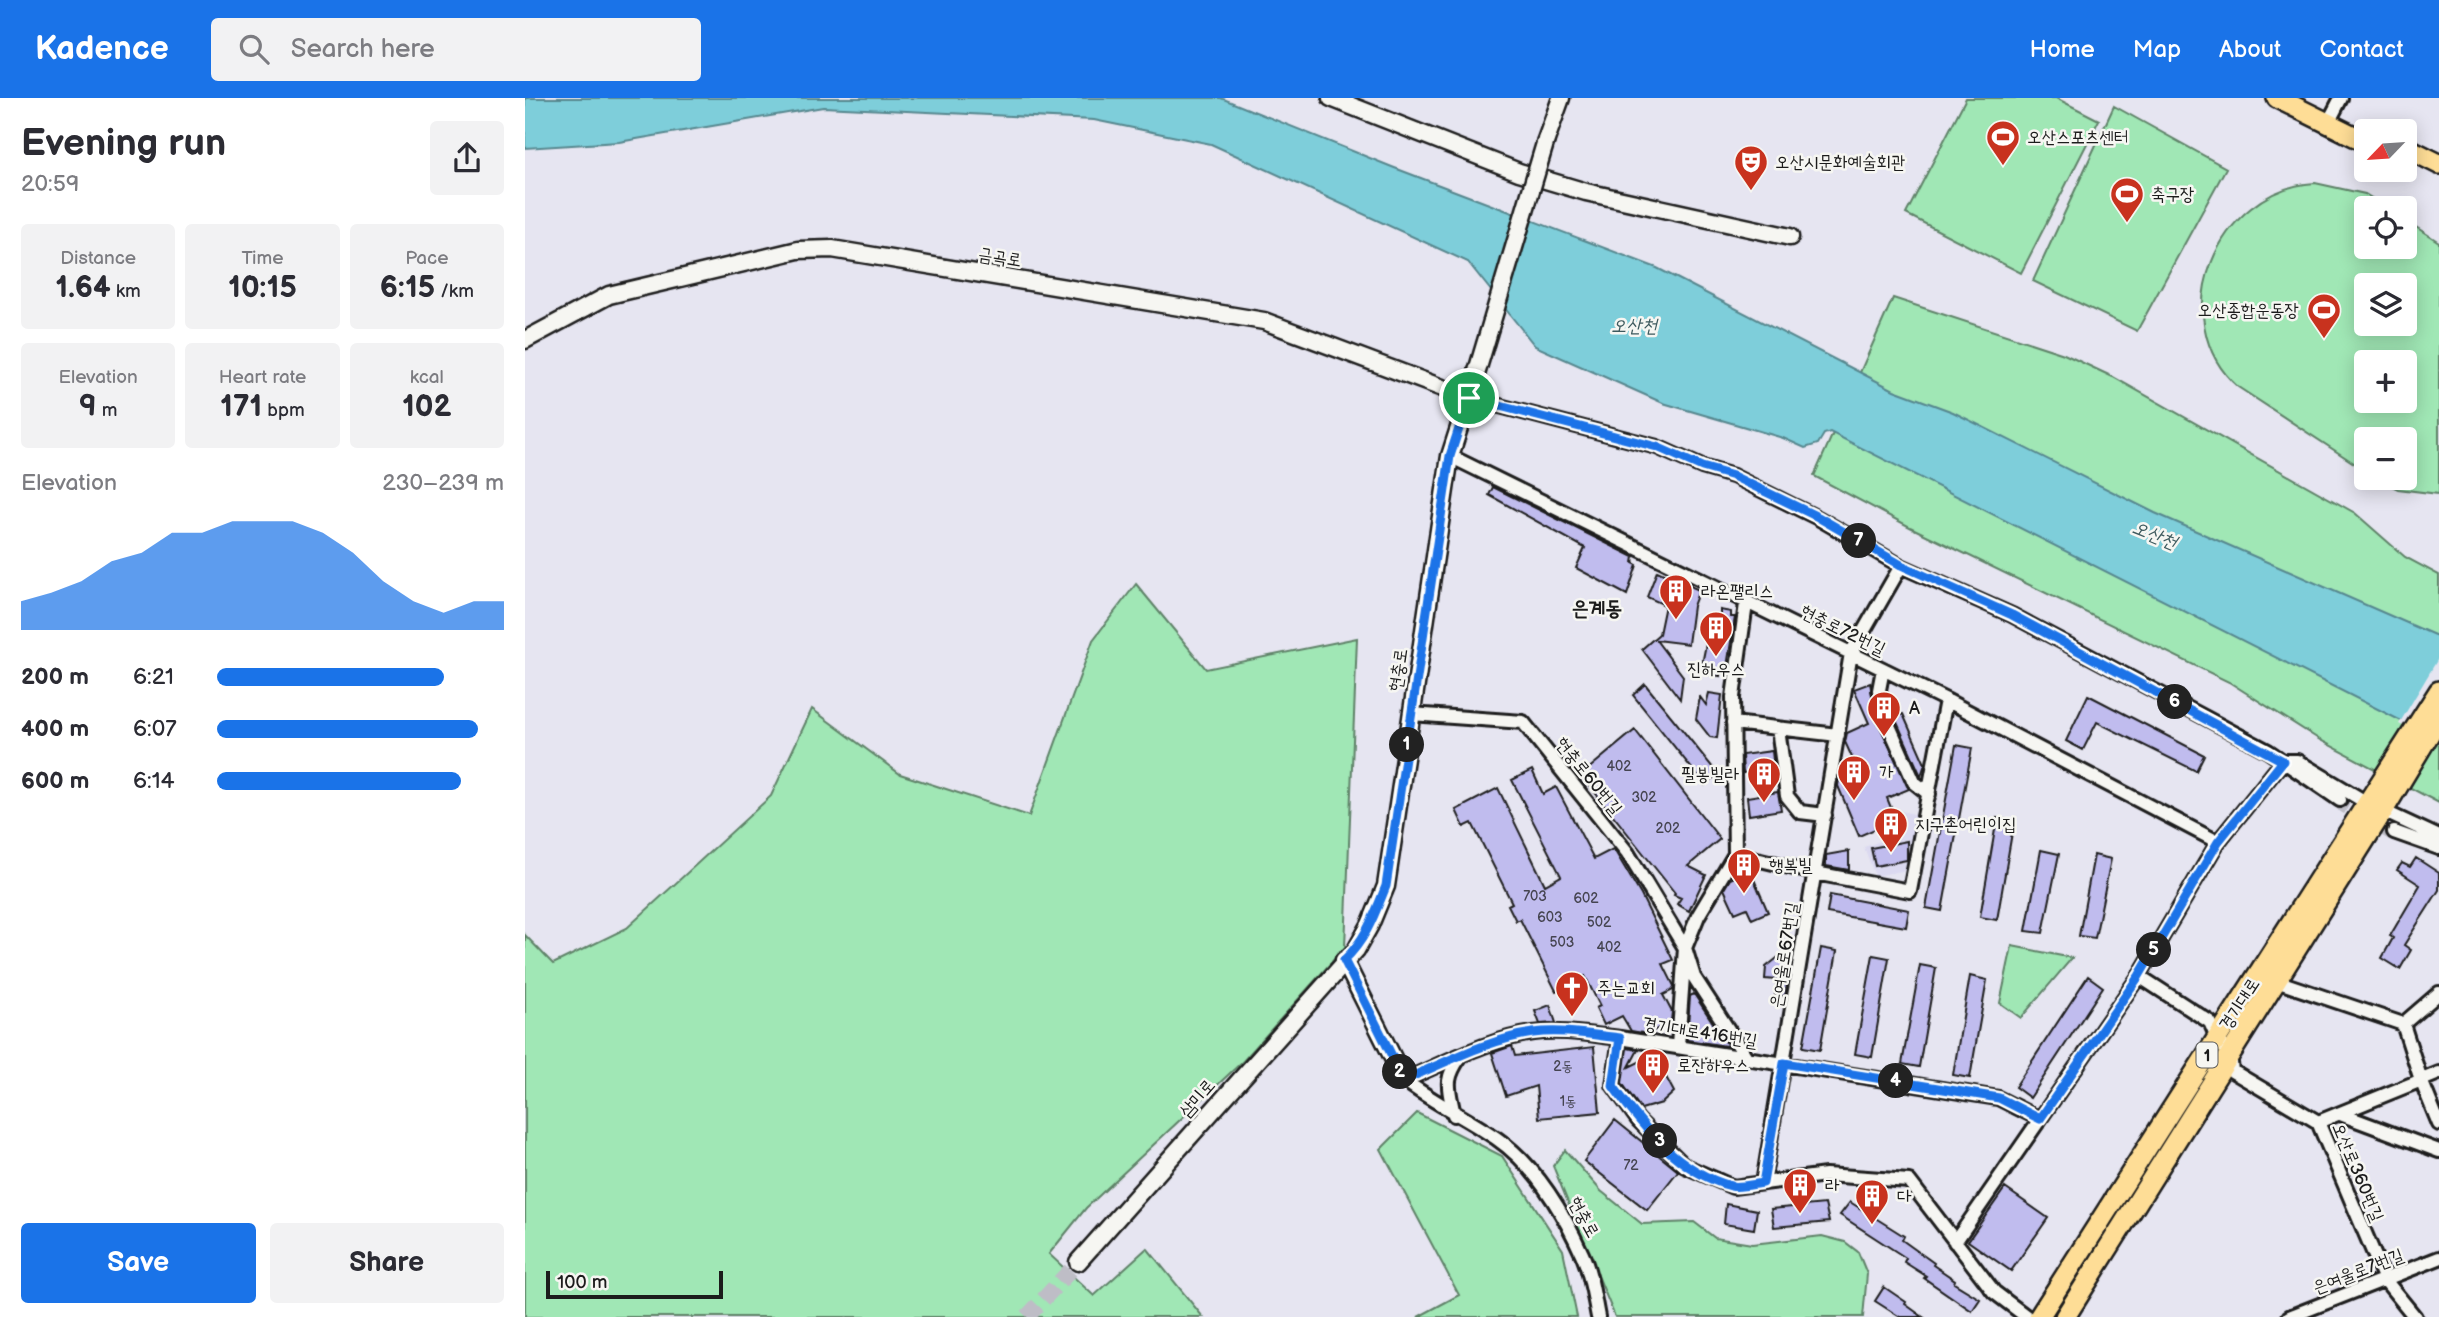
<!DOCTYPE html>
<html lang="en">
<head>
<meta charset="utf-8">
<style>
	:root { --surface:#fff; --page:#f2f2f3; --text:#2b2b33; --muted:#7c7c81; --accent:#1a73e8 }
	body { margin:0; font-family:"Balsamiq Sans","Poor Story",sans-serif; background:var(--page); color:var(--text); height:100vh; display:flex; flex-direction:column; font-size:26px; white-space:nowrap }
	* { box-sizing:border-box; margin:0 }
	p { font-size:23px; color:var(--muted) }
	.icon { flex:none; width:38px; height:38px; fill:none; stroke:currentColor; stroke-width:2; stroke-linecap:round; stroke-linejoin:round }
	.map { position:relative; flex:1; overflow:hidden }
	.sheet { display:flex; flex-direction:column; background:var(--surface); width:525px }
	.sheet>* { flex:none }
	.needle { width:46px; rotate:245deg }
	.buttons { position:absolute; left:1829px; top:21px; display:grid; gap:14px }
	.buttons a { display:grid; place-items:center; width:63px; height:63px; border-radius:7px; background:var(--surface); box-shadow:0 4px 18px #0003; font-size:35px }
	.scale { position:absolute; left:21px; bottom:18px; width:177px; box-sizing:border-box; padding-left:7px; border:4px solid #1c1c1c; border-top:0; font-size:19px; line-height:24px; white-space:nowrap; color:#1c1c1c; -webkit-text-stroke:5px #f6f6f2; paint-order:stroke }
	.pin { position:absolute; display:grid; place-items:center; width:60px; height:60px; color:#fff; margin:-30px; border:4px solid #fff; border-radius:50%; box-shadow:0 2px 7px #0007 }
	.km { position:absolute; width:35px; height:35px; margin:-18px; border-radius:50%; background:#222; color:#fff; font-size:19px; line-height:35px; text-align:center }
	.round { display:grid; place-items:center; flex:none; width:74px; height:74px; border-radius:7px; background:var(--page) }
	.summary { display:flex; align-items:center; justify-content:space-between; height:119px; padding:0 21px }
	h1 { font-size:38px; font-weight:800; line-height:52px }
	.figures { display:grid; grid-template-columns:repeat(3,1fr); gap:10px; height:119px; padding:7px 21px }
	.figures div { display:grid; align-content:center; border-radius:7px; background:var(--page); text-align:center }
	.figures b { font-size:30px; font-weight:800 }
	.figures small { font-size:19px; font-weight:400 }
	.figures p { font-size:19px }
	.chart { height:196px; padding:14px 21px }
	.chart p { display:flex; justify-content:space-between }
	.chart svg { width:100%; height:126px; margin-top:7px; fill:var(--accent); opacity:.7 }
	.cta { display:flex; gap:14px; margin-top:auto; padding:14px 21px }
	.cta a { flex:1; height:80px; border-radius:7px; background:var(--accent); color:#fff; font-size:28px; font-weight:800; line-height:80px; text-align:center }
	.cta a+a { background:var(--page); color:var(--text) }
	ul { padding:0 21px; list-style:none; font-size:23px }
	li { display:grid; grid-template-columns:112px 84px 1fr; align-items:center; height:52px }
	li i { height:18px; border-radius:9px; background:var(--accent) }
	header { display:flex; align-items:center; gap:42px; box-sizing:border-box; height:98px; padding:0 35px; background:var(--accent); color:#fff }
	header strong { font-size:33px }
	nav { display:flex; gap:38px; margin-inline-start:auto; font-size:24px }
	.search { width:490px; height:63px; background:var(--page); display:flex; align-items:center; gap:18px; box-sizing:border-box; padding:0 24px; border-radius:7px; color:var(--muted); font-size:26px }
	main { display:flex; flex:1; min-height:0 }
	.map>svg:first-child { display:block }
	.built { fill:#dbd9f0 }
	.green { fill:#a0e7b5; stroke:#5e8268; stroke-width:2; fill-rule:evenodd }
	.water { fill:#7eceda; stroke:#57878e; stroke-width:2 }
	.pier { fill:#e6e5f1 }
	.building { fill:#c0bcee; stroke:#1c1c1c; stroke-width:2 }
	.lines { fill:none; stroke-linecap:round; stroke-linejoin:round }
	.minor-tunnel { stroke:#bebdc6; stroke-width:12; stroke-dasharray:12 6; stroke-linecap:butt }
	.tertiary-tunnel { stroke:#bebdc6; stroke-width:16; stroke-dasharray:16 8; stroke-linecap:butt }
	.minor-casing { stroke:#1c1c1c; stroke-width:18 }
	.tertiary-casing { stroke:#1c1c1c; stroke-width:21 }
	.primary-casing { stroke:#1c1c1c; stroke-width:24 }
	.minor { stroke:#f6f6f2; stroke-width:12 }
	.tertiary { stroke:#f6f6f2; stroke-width:16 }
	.primary { stroke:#fedd96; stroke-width:19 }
	.tertiary-bridge-casing { stroke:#1c1c1c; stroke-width:21; stroke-linecap:butt }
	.tertiary-bridge { stroke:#f6f6f2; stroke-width:16 }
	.route-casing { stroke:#fff; stroke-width:14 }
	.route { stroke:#1a73e8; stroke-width:9 }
	.labels { text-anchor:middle; stroke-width:5; stroke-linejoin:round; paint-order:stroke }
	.number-label { font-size:14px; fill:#454450 }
	.shield { fill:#f6f6f2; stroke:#5d5d5c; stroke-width:2 }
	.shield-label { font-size:16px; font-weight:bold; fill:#1c1c1c }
	.poi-label { font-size:18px; fill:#1c1c1c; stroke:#f6f6f2; text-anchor:start }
	.street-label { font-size:18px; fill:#1c1c1c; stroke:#f6f6f2 }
	.water-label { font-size:19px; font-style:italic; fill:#3e5a5e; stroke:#f6f6f2 }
	.quarter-label { font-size:21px; font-weight:bold; fill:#1c1c1c; stroke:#f6f6f2 }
</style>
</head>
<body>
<header>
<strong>Kadence</strong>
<div class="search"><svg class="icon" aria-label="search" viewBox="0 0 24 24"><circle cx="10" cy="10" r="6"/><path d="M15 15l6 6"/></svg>Search here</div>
<nav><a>Home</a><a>Map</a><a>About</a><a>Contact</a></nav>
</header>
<main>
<section class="sheet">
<div class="summary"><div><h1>Evening run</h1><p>20:59</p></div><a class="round"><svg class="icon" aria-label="share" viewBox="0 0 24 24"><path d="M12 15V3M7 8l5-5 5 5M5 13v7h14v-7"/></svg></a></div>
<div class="figures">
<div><p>Distance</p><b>1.64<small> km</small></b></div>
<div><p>Time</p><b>10:15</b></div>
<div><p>Pace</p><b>6:15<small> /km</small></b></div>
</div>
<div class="figures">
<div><p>Elevation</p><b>9<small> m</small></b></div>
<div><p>Heart rate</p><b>171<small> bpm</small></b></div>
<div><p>kcal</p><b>102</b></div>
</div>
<div class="chart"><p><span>Elevation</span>230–239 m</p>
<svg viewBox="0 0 160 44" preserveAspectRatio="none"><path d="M0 44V34L10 31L20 27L30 20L40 17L50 10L60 10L70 6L80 6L90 6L100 10L110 17L120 27L130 34L140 38L150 34L160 34V44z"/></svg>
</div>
<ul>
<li><b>200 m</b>6:21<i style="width:79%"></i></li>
<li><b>400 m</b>6:07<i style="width:91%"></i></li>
<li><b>600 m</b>6:14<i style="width:85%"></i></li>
</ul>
<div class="cta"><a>Save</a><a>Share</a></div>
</section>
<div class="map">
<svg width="1914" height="1219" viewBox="0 0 1914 1219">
	<rect width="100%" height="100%" fill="#e6e5f1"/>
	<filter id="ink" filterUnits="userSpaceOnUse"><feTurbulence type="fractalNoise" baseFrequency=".0143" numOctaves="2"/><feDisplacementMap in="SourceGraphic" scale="14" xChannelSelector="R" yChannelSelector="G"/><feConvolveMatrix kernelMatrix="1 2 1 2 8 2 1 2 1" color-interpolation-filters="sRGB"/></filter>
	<g filter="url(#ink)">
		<path class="built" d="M1372,712l25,6 -10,53 -37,7 -11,-29 28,-10z"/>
		<path class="green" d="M1441,0h90l43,22 -78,153 -115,-59z
			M1589,8l112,62 -89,163 -104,-50z
			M1790,85l50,11 22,14h-21v39h39v-27l34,22v252l-41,-5 -22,-11h29v-39h-39v32l-128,-84c-75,-67 -21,-198 77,-204zM1841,187h39v39h-39zM1880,264v39h-39v-39z
			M1368,200l171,56 49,23 242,136 50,44 34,18v228l-119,-63 -91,-58 -319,-155 -96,-51z
			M611,486l70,85 151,-31 -12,309 -102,114 -157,147 -37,46 45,42 53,-48 56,69h-678v-382l28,29 74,-36 144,-132 41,-87 88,65 129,42 64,-176z
			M1487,848l60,12 -51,60 -21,-15z
			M892,1015l85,43 61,94 14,67h-159l41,-22 -78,-146z
			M1040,1052l36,41 41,33 52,-2 21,16 37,6 70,-8 23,6 13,10 9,22 -4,43h-248l-62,-151z"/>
		<path class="water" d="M0,0h696l171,69 265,101 237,122 59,22 202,101 284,124v103l-609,-308 -6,2 -6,10 -13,4 -22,-10 -120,-35 -128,-57 -67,-84 -257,-118 -117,-24 -271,-13 -204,35 -94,6z"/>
		<path class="pier" d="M1914,559v87l-40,-20z"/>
		<path class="building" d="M968,389l141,70 -1,6 4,2 -10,30 -51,-27 9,-20 -96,-53z
			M1132,473l42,19 -6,16 -5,38 -32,-4 27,36 -3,23 -38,-50 17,-15 6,-29 -18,-8z
			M1195,512l11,2v5h4l-9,56h-6v3l-13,-2v-4l-6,-1 11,-55h8z
			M1345,585l8,39 31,67 -22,9 9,22 -37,16 -21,-50 2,-15 15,-7 -10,-22 2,-9 22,-10 -15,-34z
			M1120,586l73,90 -13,11 -72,-90z
			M1184,595l13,2 -5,43 -7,-1 -14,-18 4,-22 6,8z
			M1563,597l116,60 -8,16 -99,-49 -14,28 -17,-9z
			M1378,616l22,50 -4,12 -26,-58z
			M1110,632l85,109 -32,27 18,9 -17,36 -12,-7 4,-6 -7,-3 1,-2 -94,-118z
			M1431,647l16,3 -30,163 -16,-3z
			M1247,653l2,18 -31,4 -1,-18z
			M1007,672l11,24 13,-7 38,72 19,-10 3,4 25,42 32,65 -10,4 11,22 -1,4 -10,5 9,17 -1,9 -23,13 -17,-3 -9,-15 -18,9 -8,-17 4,-2 -15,-30 -29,15 -36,-72 -4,2 -8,-16 4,-2 -40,-80 -8,4 -8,-17 42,-22 47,97 16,-9 -49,-96z
			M1253,694l3,18 -32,5 -2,-18z
			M1472,720l17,3 -17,99 -17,-3z
			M1382,743v19l-32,6 -4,-18z
			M1516,752l18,4 -16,79 -17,-2z
			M1324,753v19l-23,-4v-11z
			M1569,757l17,4 -16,79 -16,-2z
			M1891,760l23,15v17l-35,55 7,5 -11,19 -18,-11 11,-20 -3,-2 30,-51 -23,-15 5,-7 8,4z
			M1225,772l18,42 -16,7 -5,-11 -12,5 -11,-24 6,-10z
			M1305,797l79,15 -3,17 -79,-14z
			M1296,850l16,3 -17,99 -17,-3z
			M1256,857l11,1 -7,40 -10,-1 2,-15 -12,-1 1,-12z
			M1348,857l16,3 -17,99 -17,-3z
			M1395,867l16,3 -17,99 -17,-3z
			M1445,878l17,4 -17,98 -17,-3z
			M1563,878l15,11 -73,111 -15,-11z
			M1169,896l33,50 -1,2 -39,-6 3,-44z
			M1025,907l6,18 -16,1 -5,-13z
			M987,948l3,10 79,-9 6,65 -61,6 -3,-32 -30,10 -14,-43z
			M1102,950l11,2 -9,17 22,-11 12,23 3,-2 8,15 -12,11 -21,6 -19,-26z
			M1090,1022l63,51 -31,39 -63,-49z
			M1480,1090l43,30 -37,53 -43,-30z
			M1325,1104l54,34 -2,4 32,23 -1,2 22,15 -1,3 26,16 -8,12 -48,-33 2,-2 -22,-14 2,-4 -66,-43z
			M1201,1106l31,6 -3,19 -30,-5z
			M1300,1106l4,18 -55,5 -3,-18z
			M1359,1189l22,15 -1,2 18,13h-23l-25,-16z"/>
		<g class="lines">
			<path class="minor-tunnel" d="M1815,702l3,7 46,26 5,-1"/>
			<path class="tertiary-tunnel" d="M502,1219l51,-55"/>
			<g class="minor-casing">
				<path id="minor" d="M1803,25l13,-25
					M944,300l188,49 45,20 31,9 85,42 83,48 111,49 256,136 72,49
					M925,358l496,244 272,142
					M1221,506l-13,93 2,157 -37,62 -13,32 9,29 52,80
					M1358,571l-4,21 7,29 28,63 15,12
					M886,616l112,8 104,130 58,96 -7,98
					M1208,625l105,12
					M1253,630l9,68 13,16 25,3
					M1858,713l56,26
					M1869,734l45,16
					M1210,756l80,19 95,18 36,-191
					M1614,878l71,46 7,16 13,17 2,16 86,51 67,158 30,37
					M1751,883l127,43
					M1914,895l-36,31 18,56 18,44
					M879,982c30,23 61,37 92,58 38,26 67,74 86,116 9,19 12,43 16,63
					M879,982c41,-17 85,-41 129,-47 29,-4 59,2 87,5
					M1815,1016l99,37
					M929,1017c-5,-27 -11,-34 6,-58
					M1793,1024l121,-49
					M1238,1085l88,-530 50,-87
					M1430,1144l184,-266 79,-134 65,-81h14l70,42
					M1502,1219l-33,-25 -85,-111 -83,-6 -93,12 -48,-21 -47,-46 -25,-35 7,-47 378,60 42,21
					M1764,1219l150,-59"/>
			</g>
			<g class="tertiary-casing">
				<path id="tertiary" d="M806,0l188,74 67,20 204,45
					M1021,42l15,-42
					M0,242l84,-45 189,-45 34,-1 432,72 205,77
					M819,862l60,120
					M553,1164l278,-312 14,-25 16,-39 64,-430 25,-78"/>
			</g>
			<g class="primary-casing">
				<path id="primary" d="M1752,0l89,44
					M1880,49l34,17
					M1514,1219l400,-626
					M1540,1219l318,-506 56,-93"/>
			</g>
			<use href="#minor" class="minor"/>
			<use href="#tertiary" class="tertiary"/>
			<use href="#primary" class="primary"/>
			<g class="tertiary-bridge-casing">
				<path id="tertiary-bridge" d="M950,280l71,-238"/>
			</g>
			<use href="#tertiary-bridge" class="tertiary-bridge"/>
		</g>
	</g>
	<g class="lines" filter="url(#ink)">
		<g class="route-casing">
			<path id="route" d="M944,300l188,49 45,20 31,9 85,41 83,48 111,50 271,146 -65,81 -79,134 -99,143 -41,-21 -215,-35 -21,120c-9,1 -23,5 -32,3 -53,-14 -88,-59 -118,-100l7,-48c-28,-3 -58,-9 -87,-5 -44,6 -88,30 -129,47l-60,-120c22,-20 31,-47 42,-74l64,-430z"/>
		</g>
		<use href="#route" class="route"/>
	</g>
	<defs>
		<g id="stadium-pin" transform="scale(1.75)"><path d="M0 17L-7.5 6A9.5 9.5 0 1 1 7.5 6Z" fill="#c8321e" stroke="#f6f6f2"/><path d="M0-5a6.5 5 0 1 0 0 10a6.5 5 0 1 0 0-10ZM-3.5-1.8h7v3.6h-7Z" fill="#fff"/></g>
		<g id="theatre-pin" transform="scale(1.75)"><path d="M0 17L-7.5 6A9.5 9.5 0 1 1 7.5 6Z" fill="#c8321e" stroke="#f6f6f2"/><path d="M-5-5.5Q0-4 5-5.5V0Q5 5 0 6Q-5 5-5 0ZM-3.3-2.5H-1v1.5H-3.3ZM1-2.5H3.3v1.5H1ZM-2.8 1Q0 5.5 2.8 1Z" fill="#fff"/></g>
		<g id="building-pin" transform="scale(1.75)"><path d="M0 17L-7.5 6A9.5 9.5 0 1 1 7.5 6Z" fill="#c8321e" stroke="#f6f6f2"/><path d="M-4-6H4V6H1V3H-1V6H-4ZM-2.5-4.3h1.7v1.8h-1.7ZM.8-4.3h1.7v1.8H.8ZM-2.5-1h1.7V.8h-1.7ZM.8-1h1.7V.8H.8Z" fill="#fff"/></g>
		<g id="church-pin" transform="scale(1.75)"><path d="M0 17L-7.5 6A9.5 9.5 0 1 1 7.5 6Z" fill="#c8321e" stroke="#f6f6f2"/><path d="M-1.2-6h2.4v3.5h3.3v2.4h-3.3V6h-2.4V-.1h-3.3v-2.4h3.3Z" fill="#fff"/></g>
	</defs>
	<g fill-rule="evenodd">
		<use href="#stadium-pin" x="1478" y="39"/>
		<use href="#theatre-pin" x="1226" y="64"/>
		<use href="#stadium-pin" x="1602" y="96"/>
		<use href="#stadium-pin" x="1799" y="212"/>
		<use href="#building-pin" x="1151" y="493"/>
		<use href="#building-pin" x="1191" y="530"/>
		<use href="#building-pin" x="1359" y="610"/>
		<use href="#building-pin" x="1329" y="674"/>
		<use href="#building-pin" x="1239" y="676"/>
		<use href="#building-pin" x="1366" y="726"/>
		<use href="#building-pin" x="1219" y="767"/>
		<use href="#church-pin" x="1047" y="890"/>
		<use href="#building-pin" x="1128" y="967"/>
		<use href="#building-pin" x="1275" y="1087"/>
		<use href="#building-pin" x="1347" y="1098"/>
	</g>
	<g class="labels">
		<g class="number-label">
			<text x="1094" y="673">402</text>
			<text x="1119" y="704">302</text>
			<text x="1143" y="735">202</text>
			<text x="1010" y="803">703</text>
			<text x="1061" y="805">602</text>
			<text x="1025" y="824">603</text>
			<text x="1074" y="829">502</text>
			<text x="1037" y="849">503</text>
			<text x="1084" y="854">402</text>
			<text x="1038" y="973">2동</text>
			<text x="1043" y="1008">1동</text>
			<text x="1106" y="1072">72</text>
		</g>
		<rect class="shield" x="1671.5" y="944.5" width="21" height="25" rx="5"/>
		<g class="shield-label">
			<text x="1682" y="963">1</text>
		</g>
		<g class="poi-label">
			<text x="1502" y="45">오산스포츠센터</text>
			<text x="1250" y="70">오산시문화예술회관</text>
			<text x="1626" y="102">축구장</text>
			<text x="1774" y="218" text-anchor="end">오산종합운동장</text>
			<text x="1176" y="499">라온팰리스</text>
			<text x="1191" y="577" text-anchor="middle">진하우스</text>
			<text x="1384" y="616">A</text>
			<text x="1354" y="680">가</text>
			<text x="1214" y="682" text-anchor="end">필봉빌라</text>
			<text x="1390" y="732">지구촌어린이집</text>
			<text x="1244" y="773">행복빌</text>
			<text x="1072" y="896">주는교회</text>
			<text x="1152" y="973">로잔하우스</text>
			<text x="1300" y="1093">라</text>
			<text x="1372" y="1104">다</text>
		</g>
		<g class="street-label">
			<text transform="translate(475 159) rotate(9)" y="6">금곡로</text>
			<text transform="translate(1318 532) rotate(26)" y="6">현충로72번길</text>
			<text transform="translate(873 572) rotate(-82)" y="6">현충로</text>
			<text transform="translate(1064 678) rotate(51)" y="6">현충로60번길</text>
			<text transform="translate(1259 857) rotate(-81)" y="6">은여울로67번길</text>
			<text transform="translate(1714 906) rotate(-57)" y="6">경기대로</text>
			<text transform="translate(1175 934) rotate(9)" y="6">경기대로416번길</text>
			<text transform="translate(672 1000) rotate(-49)" y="6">삼미로</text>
			<text transform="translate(1833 1074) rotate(67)" y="6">오산로360번길</text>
			<text transform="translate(1059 1119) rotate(61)" y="6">현충로</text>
			<text transform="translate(1833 1173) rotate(-21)" y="6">은여울로7번길</text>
		</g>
		<g class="water-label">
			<text x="1109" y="234">오산천</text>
			<text transform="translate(1630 436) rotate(22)" y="7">오산천</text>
		</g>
		<g class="quarter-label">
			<text x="1072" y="517">은계동</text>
		</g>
	</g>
</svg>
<div class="buttons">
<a><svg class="needle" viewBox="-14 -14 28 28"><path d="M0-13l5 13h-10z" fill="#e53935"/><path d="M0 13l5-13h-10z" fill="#7c7c81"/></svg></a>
<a><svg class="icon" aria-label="locate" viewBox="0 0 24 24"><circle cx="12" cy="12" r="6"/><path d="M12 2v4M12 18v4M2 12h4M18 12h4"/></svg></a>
<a><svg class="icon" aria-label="layers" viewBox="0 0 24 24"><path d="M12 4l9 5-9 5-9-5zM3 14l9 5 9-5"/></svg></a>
<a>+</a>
<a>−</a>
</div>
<div class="scale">100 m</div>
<div class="pin" style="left:944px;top:300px;background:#1e9e55"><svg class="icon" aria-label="arrive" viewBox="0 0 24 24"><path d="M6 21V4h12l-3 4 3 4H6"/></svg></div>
<b class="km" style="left:882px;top:647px">1</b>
<b class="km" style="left:875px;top:974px">2</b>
<b class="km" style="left:1135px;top:1043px">3</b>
<b class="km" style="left:1371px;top:983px">4</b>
<b class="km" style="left:1629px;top:852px">5</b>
<b class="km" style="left:1650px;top:604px">6</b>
<b class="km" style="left:1334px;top:443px">7</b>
</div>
</main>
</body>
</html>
